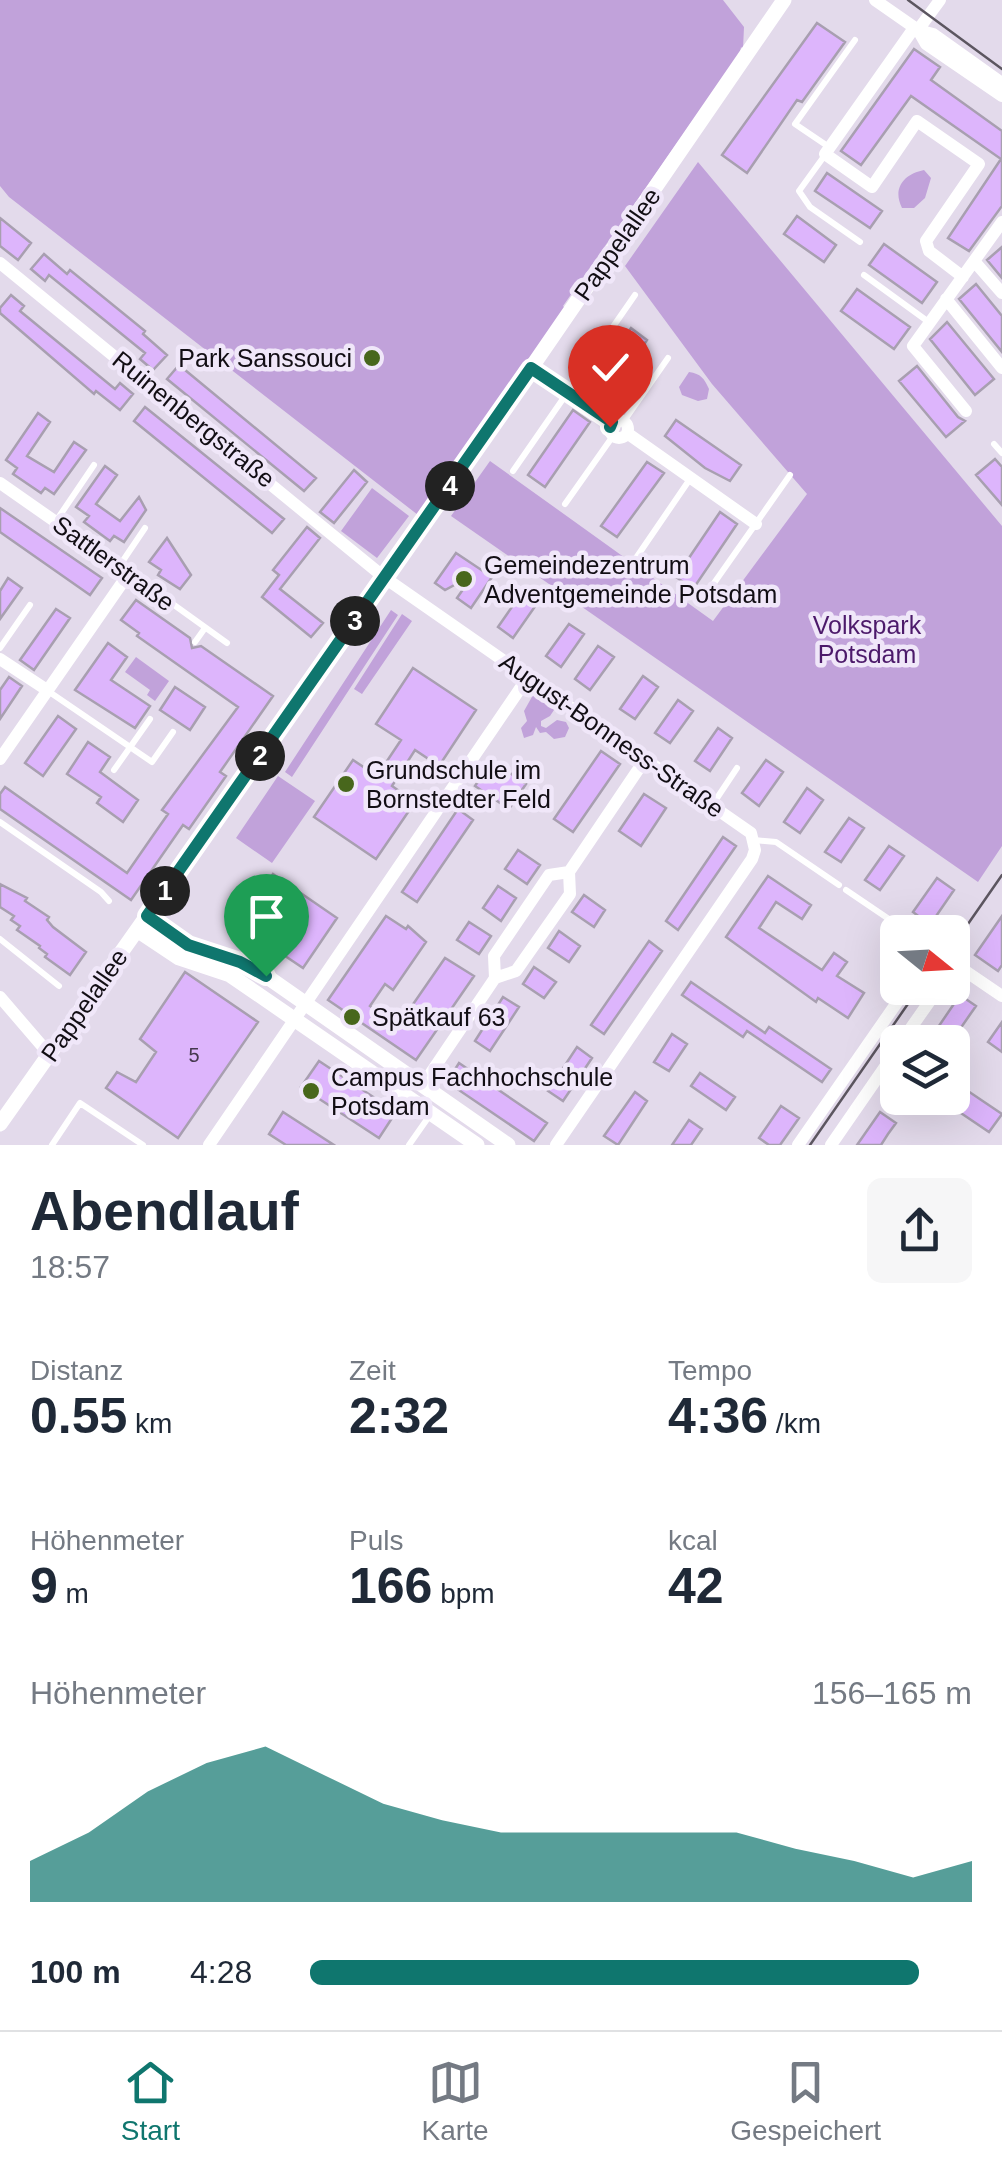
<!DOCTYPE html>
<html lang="de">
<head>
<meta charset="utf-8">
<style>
	:root { --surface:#fff; --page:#f6f6f7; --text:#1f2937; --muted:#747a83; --line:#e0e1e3; --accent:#0f766e }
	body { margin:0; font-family:Arial,sans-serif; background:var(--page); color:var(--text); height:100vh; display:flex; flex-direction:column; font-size:38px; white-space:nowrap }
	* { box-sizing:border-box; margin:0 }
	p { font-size:32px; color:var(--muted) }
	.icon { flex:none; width:55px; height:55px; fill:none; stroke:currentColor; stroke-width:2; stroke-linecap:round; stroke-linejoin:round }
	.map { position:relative; height:1145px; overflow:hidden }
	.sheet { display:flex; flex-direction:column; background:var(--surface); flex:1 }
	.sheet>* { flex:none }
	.needle { width:65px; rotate:108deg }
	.buttons { position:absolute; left:880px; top:915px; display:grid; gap:20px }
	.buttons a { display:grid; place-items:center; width:90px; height:90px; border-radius:15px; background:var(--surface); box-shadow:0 10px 40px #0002; font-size:50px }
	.pin { position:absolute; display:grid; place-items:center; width:85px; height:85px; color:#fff; margin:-102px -42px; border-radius:50% 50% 50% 0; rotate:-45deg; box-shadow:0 0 10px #0007 }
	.pin .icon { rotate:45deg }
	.km { position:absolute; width:50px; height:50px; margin:-25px; border-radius:50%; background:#222; color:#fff; font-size:28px; line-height:50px; text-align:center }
	.round { display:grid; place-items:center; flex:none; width:105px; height:105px; border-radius:15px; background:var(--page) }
	.head { display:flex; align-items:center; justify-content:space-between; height:170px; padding:0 30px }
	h1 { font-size:55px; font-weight:800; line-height:75px }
	.metrics { display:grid; grid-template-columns:repeat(3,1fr); gap:15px; height:170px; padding:10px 30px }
	.metrics div { display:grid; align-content:center }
	.metrics b { font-size:50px; font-weight:800 }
	.metrics small { font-size:28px; font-weight:400 }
	.metrics p { font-size:28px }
	.chart { height:280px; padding:20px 30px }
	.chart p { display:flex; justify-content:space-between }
	.chart svg { width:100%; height:180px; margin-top:10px; fill:var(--accent); opacity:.7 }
	ul { padding:0 30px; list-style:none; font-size:32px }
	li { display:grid; grid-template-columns:160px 120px 1fr; align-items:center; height:75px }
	li i { height:25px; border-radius:12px; background:var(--accent) }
	.tabs { display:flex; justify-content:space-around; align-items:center; height:140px; border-top:2px solid var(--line); background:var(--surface); font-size:28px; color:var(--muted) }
	.tabs a { display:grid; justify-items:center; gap:5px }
	.tabs .current { color:var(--accent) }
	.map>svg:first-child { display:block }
	.green { fill:#c1a2da }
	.building { fill:#ddb5fc; stroke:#a89fb0; stroke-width:2.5 }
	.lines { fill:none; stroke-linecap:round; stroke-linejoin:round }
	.service { stroke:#fff; stroke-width:6 }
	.minor { stroke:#fff; stroke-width:12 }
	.tertiary { stroke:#fff; stroke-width:15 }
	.tram { stroke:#5c5660; stroke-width:2.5 }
	.route-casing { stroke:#fff; stroke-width:20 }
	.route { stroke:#0f766e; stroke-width:12 }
	.poi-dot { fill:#48671c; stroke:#f0e7f9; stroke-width:4 }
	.labels { text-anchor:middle; stroke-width:9; stroke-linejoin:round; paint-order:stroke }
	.number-label { font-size:20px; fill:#45384e }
	.street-label { font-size:25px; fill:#120e14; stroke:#f0e7f9 }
	.poi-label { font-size:25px; fill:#120e14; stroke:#f0e7f9; text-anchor:start }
	.park-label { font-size:25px; fill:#4c196a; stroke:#f0e7f9 }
</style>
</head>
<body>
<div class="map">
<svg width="1002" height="1145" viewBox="0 0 1002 1145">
	<rect width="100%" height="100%" fill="#e3daeb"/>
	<path class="green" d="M0,0h723l21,27 -1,22 -2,-2 -1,6 -177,253 7,7 -152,202 -409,-318 -9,-11z
		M698,162l304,364v320l-24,36 -527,-366 39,-55 223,160 94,-127 -95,-110 -87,-118z
		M924,170l7,8 -6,20 -11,10h-12c-10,-20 2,-34 22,-38z
		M689,372c12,2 15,6 20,17l-2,10 -9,2 -16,-6 -3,-8z
		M372,488l37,28 -32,42 -36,-27z
		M391,610l7,5 -106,162 -7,-5z
		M402,614l10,7 -50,73 -8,-5z
		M136,657l33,24 -14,20 -8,-6 3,-5 -25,-18z
		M533,695l21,15 -4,6 -9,5v5l5,2 11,-8 9,2 3,6 -4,9 -11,2 -8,-7 -6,1 -4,-6 -3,8 -9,3 -3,-10 6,-7 -3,-10z
		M278,776l37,25 -43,62 -36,-25z"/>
	<path class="building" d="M817,23l28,19 -43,60 -5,-2 -50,73 -25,-18z
		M914,49l26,18 -9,13 71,51v75l-33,45 -21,-13 53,-79 -90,-63 -50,69 -20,-14z
		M827,173l55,38 -12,17 -55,-37z
		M797,216l39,29 -12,17 -40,-28z
		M0,218l31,25 -13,17 -18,-14z
		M884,244l53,38 -15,21 -53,-38z
		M1002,247v31l-15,-18z
		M44,254l23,20 3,-4 75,61 -2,3 24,21 -14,15 -13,-11 5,-6 -96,-78 -4,6 -14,-12z
		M976,284l26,32v36l-43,-53z
		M857,289l53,38 -16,22 -53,-38z
		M11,295l13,11 -4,5 95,78 5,-6 13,11 -13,16 -24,-19 -2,3 -94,-81v-5z
		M947,322l47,57 -19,16 -45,-56z
		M631,328l16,12 -44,64 -17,-12z
		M179,365l137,113 -12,13 -137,-112z
		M917,366l41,51 7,4 -19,16 -47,-56z
		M145,407l139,112 -12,14 -138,-112z
		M573,410l17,12 -45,65 -17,-12z
		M38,413l12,9 -23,34 27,16 20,-30 12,8 -32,44 -9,-6 -4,5 -28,-19 4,-6 -11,-8z
		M676,420l65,45 -11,16 -25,-13 -40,-32z
		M995,459l7,8v38l-26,-30z
		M647,462l17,11 -47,64 -16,-11z
		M105,466l12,9 -21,29 24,17 19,-24 7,13 -22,32 -10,-6 -4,5 -26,-19 5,-6 -13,-9z
		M354,470l13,12 -33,41 -14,-11z
		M0,508l102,70 -12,17 -90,-63z
		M720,512l17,12 -44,65 -17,-12z
		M307,527l13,11 -40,51 43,34 -12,14 -49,-40 17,-22 -6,-5z
		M167,538l24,37 -11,14 -22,-14 3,-5 -12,-8z
		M456,553l36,24 -21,31 -14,-10 16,-23 -28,15 -10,-7z
		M8,578l14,10 -22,31v-28z
		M521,594l15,11 -23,33 -15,-11z
		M136,600l54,38 2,10 9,-2 72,50 -53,76 6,4 -37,53 -6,-4 -52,75 -131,-91v-15l5,-7 122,86 27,-39 14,-20 -6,-4 76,-103 -101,-71 2,-3 -18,-13z
		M56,609l14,9 -36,52 -14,-10z
		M569,624l15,10 -23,33 -15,-11z
		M108,643l19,14 -16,23 39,26 -15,22 -60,-38z
		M598,646l16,11 -24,33 -15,-11z
		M413,668l63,42 -37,56 -24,-16 -23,36 23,16 -39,57 -62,-42 39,-57 24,16 24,-36 -25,-16z
		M643,676l15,11 -23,32 -15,-10z
		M9,677l13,9 -22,33v-29z
		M175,687l30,20 -15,23 -30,-20z
		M678,700l15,11 -23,32 -15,-10z
		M58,716l18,13 -33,47 -18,-13z
		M718,728l14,10 -22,33 -15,-10z
		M88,742l22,15 -10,15 38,28 -15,22 -26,-19 4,-6 -34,-23z
		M601,751l19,13 -47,68 -19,-13z
		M766,760l17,12 -24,34 -17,-13z
		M492,761l34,23 -17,25 -34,-23z
		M807,788l16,12 -23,33 -16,-11z
		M644,794l22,14 -25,38 -22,-15z
		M458,809l15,11 -56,82 -15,-10z
		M849,818l15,10 -23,34 -16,-10z
		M723,837l13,9 -58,84 -12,-9z
		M889,846l15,10 -24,34 -15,-10z
		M518,850l22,15 -13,19 -22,-15z
		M273,874l64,44 -34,50 -64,-43z
		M768,876l43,29 -9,14 -26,-17 -17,26 63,42 12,-17 13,9 -10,14 27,17 -16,25 -30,-20 -2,4 -90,-65z
		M937,878l17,12 -24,35 -17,-13z
		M0,884l27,14 -2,3 24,16 -2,3 6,7 33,25 -16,23 -25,-18 2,-3 -8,-6 1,-2 -23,-16 3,-4 -9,-6 3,-4 -14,-9z
		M498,886l18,12 -15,23 -18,-13z
		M584,895l21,15 -11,17 -22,-15z
		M386,916l20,13 2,-3 18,16 -33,48 -8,-6 -15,22 28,20 47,-68 29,18 -58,84 -88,-60z
		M1002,916v49l-4,6 -23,-16z
		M469,922l22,14 -12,18 -22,-14z
		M559,931l21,15 -11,16 -21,-14z
		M649,941l13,10 -58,83 -13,-9z
		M534,967l22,15 -12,16 -21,-14z
		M185,972l73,50 -80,116 -72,-50 11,-16 19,10 20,-30 -16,-13z
		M691,982l74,51 4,-6 62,42 -9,13 -75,-51 -4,6 -61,-42z
		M960,995l16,11 -7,10 -18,26h-23z
		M503,997l16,10 -29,44 -15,-10z
		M1002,1022v30l-14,-10z
		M672,1034l15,10 -18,27 -15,-9z
		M577,1047l15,11 -29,43 -15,-10z
		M319,1061l77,51 -17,26 -78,-51z
		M459,1063l88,60 -13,18 -87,-59z
		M700,1073l35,24 -9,13 -35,-24z
		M959,1085l43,29 -13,18 -43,-29z
		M635,1092l12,9 -29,44 -14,-9z
		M781,1106l18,12 -19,27h-11l-10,-7z
		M283,1112l51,33h-48l-17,-11z
		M880,1112l16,11 -8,11 -7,11h-24z
		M689,1120l13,9 -11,16h-19z"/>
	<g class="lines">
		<path class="service" d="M829,147l-34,-23 60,-84
			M825,155l-26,36 11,16 50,35
			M864,275l66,48
			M624,421l44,-63
			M994,444l8,9
			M513,471l122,-176
			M565,504l48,-68
			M56,521l38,-56
			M636,558l54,-79
			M120,565l25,-37
			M131,574l96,69
			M700,603l90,-128
			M195,642l10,-14
			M0,648l30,-43
			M48,691l104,71 21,-30
			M114,770l36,-51
			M713,804l24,-36
			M0,822l101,70 8,9
			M754,840l22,2 63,43
			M846,890l62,42
			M0,939l59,47
			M52,1145l28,-42 63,42
			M409,1145l21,-30"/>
		<path class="minor" d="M875,0l43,30 15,4 69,49
			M914,28l-89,126 47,33 45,-66 62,43 -53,77 3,10 34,26
			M918,30l8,14 76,52
			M918,30l22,-30
			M974,261l28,32
			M0,263l385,315 366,255 4,17 -3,9 -196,286
			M946,299l56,69
			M531,369l82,53
			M966,411l-53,-65 89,-124
			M610 429a9 9 0 1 1 18 0a9 9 0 1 1-18 0Z
			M627,433l129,91
			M0,483l129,90 -129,186
			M0,659l47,31
			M952,962l50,34
			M495,978l21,-7 54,-77 -1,-22 77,-114
			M0,997l49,57
			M901,1042l38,-54
			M422,1086l73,-108 -1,-22 55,-81 20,-3
			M209,1145l319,-468
			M798,1145l109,-157
			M831,1145l67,-97"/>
		<path class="tertiary" d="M147,916l41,29 52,17 26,14 242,169
			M137,930l42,28 51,17 247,170
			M0,1124l430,-609 354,-515"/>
		<path class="tram" d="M908,0l94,69
			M952,947l50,-72
			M810,1145l109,-157"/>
	</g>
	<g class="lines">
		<g class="route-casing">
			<path id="route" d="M266,976l-26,-14 -52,-17 -41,-29 384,-548 81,54 -2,5"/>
		</g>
		<use href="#route" class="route"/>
	</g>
	<g class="poi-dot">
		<circle cx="372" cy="358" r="10"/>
		<circle cx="464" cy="579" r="10"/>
		<circle cx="346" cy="784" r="10"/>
		<circle cx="352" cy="1017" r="10"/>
		<circle cx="311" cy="1091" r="10"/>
	</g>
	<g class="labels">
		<g class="number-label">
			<text x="194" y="1062">5</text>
		</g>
		<g class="street-label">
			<text transform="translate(617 244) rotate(-55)" y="9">Pappelallee</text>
			<text transform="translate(194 419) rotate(39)" y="9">Ruinenbergstraße</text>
			<text transform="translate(114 563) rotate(36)" y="9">Sattlerstraße</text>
			<text transform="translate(612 735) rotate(35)" y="9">August-Bonness-Straße</text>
			<text transform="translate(84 1005) rotate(-55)" y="9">Pappelallee</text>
		</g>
		<g class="poi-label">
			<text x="352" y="367" text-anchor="end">Park Sanssouci</text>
			<text x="484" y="574">Gemeindezentrum<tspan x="484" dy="29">Adventgemeinde Potsdam</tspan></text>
			<text x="366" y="779">Grundschule im<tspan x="366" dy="29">Bornstedter Feld</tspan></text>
			<text x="372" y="1026">Spätkauf 63</text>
			<text x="331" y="1086">Campus Fachhochschule<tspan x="331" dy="29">Potsdam</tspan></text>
		</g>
		<g class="park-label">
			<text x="867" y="634">Volkspark<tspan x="867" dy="29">Potsdam</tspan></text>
		</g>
	</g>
</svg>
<div class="buttons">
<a><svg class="needle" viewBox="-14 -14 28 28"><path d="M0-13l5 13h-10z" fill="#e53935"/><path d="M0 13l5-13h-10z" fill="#747a83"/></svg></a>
<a><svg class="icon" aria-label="layers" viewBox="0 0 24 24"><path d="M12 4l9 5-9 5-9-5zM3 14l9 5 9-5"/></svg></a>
</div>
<div class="pin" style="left:266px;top:976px;background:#1e9e55"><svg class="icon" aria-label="arrive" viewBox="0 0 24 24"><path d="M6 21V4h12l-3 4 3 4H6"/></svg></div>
<div class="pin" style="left:610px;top:427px;background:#d93025"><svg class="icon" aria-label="check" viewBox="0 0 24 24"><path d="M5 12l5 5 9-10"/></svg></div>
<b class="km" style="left:165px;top:891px">1</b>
<b class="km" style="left:260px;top:756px">2</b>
<b class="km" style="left:355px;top:621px">3</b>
<b class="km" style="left:450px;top:486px">4</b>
</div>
<section class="sheet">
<div class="head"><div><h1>Abendlauf</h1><p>18:57</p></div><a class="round"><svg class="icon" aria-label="share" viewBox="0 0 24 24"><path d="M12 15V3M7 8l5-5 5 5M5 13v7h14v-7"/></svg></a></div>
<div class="metrics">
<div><p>Distanz</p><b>0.55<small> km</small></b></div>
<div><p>Zeit</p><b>2:32</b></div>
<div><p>Tempo</p><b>4:36<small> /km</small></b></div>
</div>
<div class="metrics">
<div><p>Höhenmeter</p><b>9<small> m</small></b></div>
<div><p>Puls</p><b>166<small> bpm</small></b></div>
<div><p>kcal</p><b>42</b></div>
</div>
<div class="chart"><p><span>Höhenmeter</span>156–165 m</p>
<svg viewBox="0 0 160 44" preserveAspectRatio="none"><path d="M0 44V34L10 27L20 17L30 10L40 6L50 13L60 20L70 24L80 27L90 27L100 27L110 27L120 27L130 31L140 34L150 38L160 34V44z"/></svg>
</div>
<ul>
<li><b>100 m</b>4:28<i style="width:92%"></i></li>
</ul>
</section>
<nav class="tabs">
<a class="current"><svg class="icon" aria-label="home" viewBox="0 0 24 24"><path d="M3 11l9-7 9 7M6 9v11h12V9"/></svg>Start</a>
<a><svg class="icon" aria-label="map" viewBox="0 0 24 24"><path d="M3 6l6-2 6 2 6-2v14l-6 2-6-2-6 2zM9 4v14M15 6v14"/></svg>Karte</a>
<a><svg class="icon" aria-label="saved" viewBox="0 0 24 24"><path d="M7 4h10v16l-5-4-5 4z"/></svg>Gespeichert</a>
</nav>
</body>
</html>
